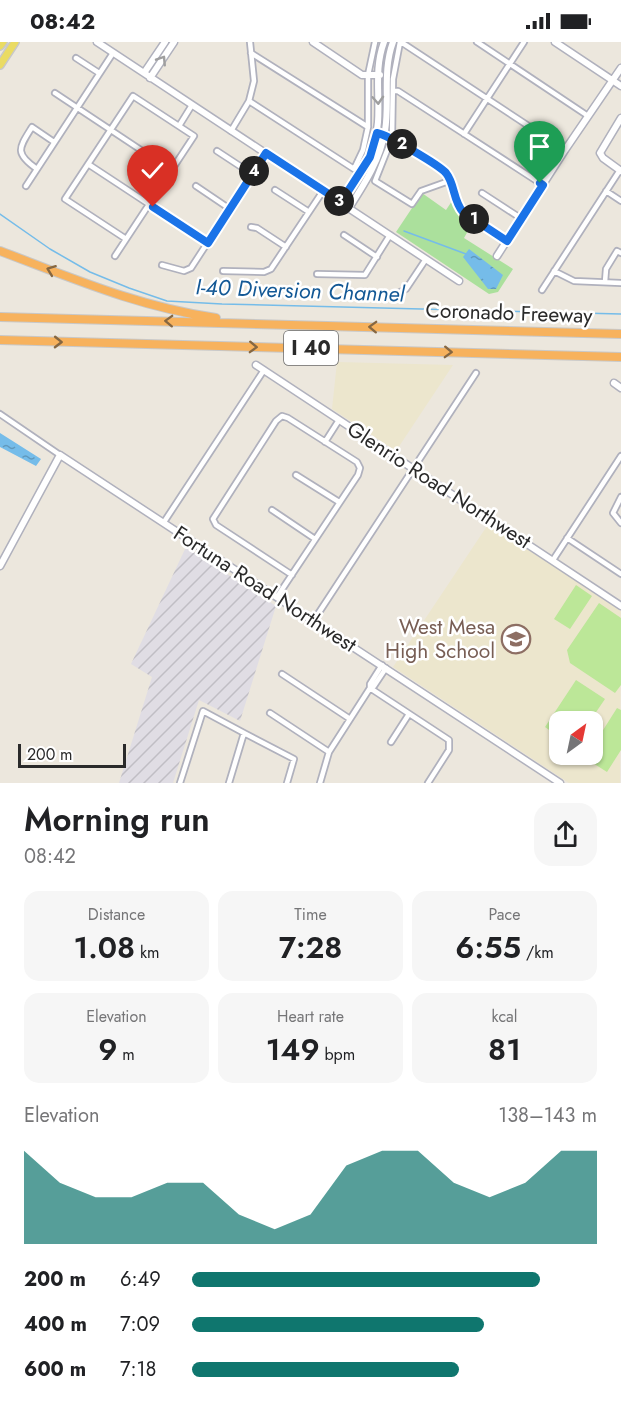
<!DOCTYPE html>
<html lang="en">
<head>
<meta charset="utf-8">
<style>
	:root { --surface:#fff; --page:#f6f6f6; --text:#202124; --muted:#757577; --accent:#0f766e }
	body { margin:0; font-family:Jost,sans-serif; background:var(--page); color:var(--text); height:100vh; display:flex; flex-direction:column; font-size:22px; white-space:nowrap }
	* { box-sizing:border-box; margin:0 }
	p { font-size:20px; color:var(--muted) }
	.icon { flex:none; width:33px; height:33px; fill:none; stroke:currentColor; stroke-width:2; stroke-linecap:round; stroke-linejoin:round }
	.map { position:relative; height:741px; overflow:hidden }
	.side { display:flex; flex-direction:column; background:var(--surface); flex:1 }
	.side>* { flex:none }
	.needle { width:39px; rotate:33deg }
	.fabs { position:absolute; left:549px; top:669px; display:grid; gap:12px }
	.fabs a { display:grid; place-items:center; width:54px; height:54px; border-radius:12px; background:var(--surface); box-shadow:0 2px 4px #0004; font-size:30px }
	.scale { position:absolute; left:18px; bottom:15px; width:108px; box-sizing:border-box; padding-left:6px; border:3px solid #2a2a2a; border-top:0; font-size:16px; line-height:21px; white-space:nowrap; color:#2a2a2a; -webkit-text-stroke:4px #fff; paint-order:stroke }
	.pin { position:absolute; display:grid; place-items:center; width:51px; height:51px; color:#fff; margin:-62px -26px; border-radius:50% 50% 50% 0; rotate:-45deg; box-shadow:0 0 6px #0007 }
	.pin .icon { rotate:45deg }
	.km { position:absolute; width:30px; height:30px; margin:-15px; border-radius:50%; background:#222; color:#fff; font-size:16px; line-height:30px; text-align:center }
	.round { display:grid; place-items:center; flex:none; width:63px; height:63px; border-radius:18px; background:var(--page) }
	.head { display:flex; align-items:center; justify-content:space-between; height:102px; padding:0 24px }
	h1 { font-size:33px; font-weight:600; line-height:45px }
	.metrics { display:grid; grid-template-columns:repeat(3,1fr); gap:9px; height:102px; padding:6px 24px }
	.metrics div { display:grid; align-content:center; border-radius:15px; background:var(--page); text-align:center }
	.metrics b { font-size:30px; font-weight:600 }
	.metrics small { font-size:16px; font-weight:400 }
	.metrics p { font-size:16px }
	.chart { height:168px; padding:12px 24px }
	.chart p { display:flex; justify-content:space-between }
	.chart svg { width:100%; height:108px; margin-top:6px; fill:var(--accent); opacity:.7 }
	ul { padding:0 24px; list-style:none; font-size:20px }
	li { display:grid; grid-template-columns:96px 72px 1fr; align-items:center; height:45px }
	li i { height:15px; border-radius:8px; background:var(--accent) }
	.status { display:flex; justify-content:space-between; align-items:center; height:42px; padding:0 30px; background:var(--surface); direction:ltr }
	.status svg { height:16px; fill:currentColor }
	.map>svg:first-child { display:block }
	.industrial { fill:url(#industrial-furrows) }
	.education { fill:#ece6cd; fill-rule:evenodd }
	.park { fill:#abe09c }
	.pitch { fill:#bce798 }
	.water { fill:url(#water-ripples) }
	.lines { fill:none; stroke-linecap:round; stroke-linejoin:round }
	.stream { stroke:#75bce9; stroke-width:1.5 }
	.street-casing { stroke:#b0b1bd; stroke-width:8 }
	.secondary-casing { stroke:#b0b1bd; stroke-width:9 }
	.primary-casing { stroke:#c8c8c8; stroke-width:10 }
	.highway-casing { stroke:#c8c8c8; stroke-width:10 }
	.street { stroke:#fff; stroke-width:4.5 }
	.secondary { stroke:#fff; stroke-width:6 }
	.primary { stroke:#eadb63; stroke-width:7 }
	.highway { stroke:#f7b25d; stroke-width:8 }
	.oneway { stroke:#9f9f9f }
	.oneway2 { stroke:#866741 }
	.route-casing { stroke:#fff; stroke-width:12 }
	.route { stroke:#1a73e8; stroke-width:8 }
	.labels { text-anchor:middle; stroke-width:5; stroke-linejoin:round; paint-order:stroke }
	.shield { fill:#fff; stroke:#6a6a6a; stroke-width:1.5 }
	.shield-label { font-size:20px; font-weight:bold; fill:#2a2a2a }
	.street-label { font-size:21px; fill:#2a2a2a; stroke:#fff }
	.education-label { font-size:21px; fill:#785e54; stroke:#fff; text-anchor:end }
	.water-label { font-size:22px; font-style:italic; fill:#135895; stroke:#fff }
</style>
</head>
<body>
<div class="status"><b>08:42</b><svg viewBox="0 0 49 12"><path d="M0 12V9h3v3zM5 12V6h3v6zM10 12V3h3v9zM15 12V0h3v12zM26 1h20v11H26zM47 4h2v5h-2z"/></svg></div>
<div class="map">
<svg width="621" height="741" viewBox="0 0 621 741">
	<defs>
		<pattern id="industrial-furrows" width="10" height="10" patternUnits="userSpaceOnUse" patternTransform="scale(1.5)"><rect width="10" height="10" fill="#e0dde4"/><path d="M-1 1l2-2M0 10L10 0M9 11l2-2" fill="none" stroke="#c0bec4"/></pattern>
		<pattern id="water-ripples" width="26" height="14" patternUnits="userSpaceOnUse" patternTransform="scale(1.5)"><rect width="26" height="14" fill="#75bce9"/><path d="M2 4q2-2 4 0t4 0M15 11q2-2 4 0t4 0" fill="none" stroke="#6099bd"/></pattern>
	</defs>
	<rect width="100%" height="100%" fill="#ece7dd"/>
	<path class="industrial" d="M186,505l90,59 -36,115 -41,-21 -26,83h-54l33,-106 -21,-13z"/>
	<path class="education" d="M337,320l116,3 -57,86 -64,-42z
		M489,481l132,88 -1,172h-51l-176,-116zM560,680h32v32h-32z"/>
	<path class="park" d="M422,151l24,17 6,-9 7,12 14,9 -9,16 49,31 -15,23 -9,2 -93,-62z"/>
	<path class="pitch" d="M576,543l16,11 -22,33 -16,-10z
		M599,561l22,15v67l-6,8 -45,-30 -3,-13z
		M576,638l29,19 -15,22 -30,1 -1,15 -14,-10z
		M617,666l4,2v40l-14,22 -22,-14 2,-3 5,-1 1,-8z"/>
	<path class="water" d="M469,207l34,26 -7,14h-8l-25,-32z
		M0,391l41,26 -5,7 -36,-19z"/>
	<g class="lines">
		<path class="stream" d="M0,172l50,35 40,23 39,16 38,13 55,3 399,10
			M404,189l62,23"/>
		<g class="street-casing">
			<path id="street" d="M400,0l-7,37 -1,59 -17,43 37,23 9,-13 28,-10
				M401,0l164,108
				M477,0l111,74
				M251,11l117,74
				M76,16l23,15
				M393,49h5l145,94
				M55,51l116,77
				M249,59l105,68 9,-19 5,-23v-52l7,-33
				M179,84l13,-21
				M231,89l18,-30 5,-20 -4,-39
				M464,92l60,-92
				M217,109l35,23
				M88,122l120,79
				M37,127c-23,-16 -18,-21 -5,-42l22,15
				M26,144l87,-133
				M196,144l34,23
				M275,148l34,22
				M606,149l15,10
				M482,151l40,26
				M251,185l6,1 29,19
				M344,193l33,22
				M115,214l79,-120 -61,-40 -68,103 61,40
				M162,223l22,6 7,-3 75,-115
				M223,229l41,1 7,-3 52,-78
				M554,229l20,10 47,2
				M317,232l48,1 25,-40
				M605,240l1,-13 11,-18 4,2
				M542,248l78,-120
				M400,250l6,-3 20,-30
				M0,372l60,41
				M325,400l14,-22
				M296,433l43,27
				M621,455l-8,16 8,10
				M272,468l43,29
				M164,480l100,-152
				M567,496l54,36
				M553,518l68,-104
				M277,555l81,-122 2,-7 -3,-6 -69,-44 -6,-2 -6,5 -63,98 3,6 76,50
				M314,578l162,-247
				M282,632l68,45
				M370,646l79,52v10l-21,33
				M370,646v-4l12,-19
				M270,671l59,39
				M391,700l18,-28
				M180,741l23,-72 41,22
				M229,741l15,-50 50,26 -7,24
				M320,741l9,-31 41,-64 4,-2 12,-18"/>
		</g>
		<g class="secondary-casing">
			<path id="secondary" d="M97,0l362,239
				M313,0l49,33h18
				M555,0l66,44
				M144,31l21,-31
				M150,36l24,-36
				M621,76l-21,35 3,5 18,13
				M377,91c10,2 63,32 69,40 8,11 7,28 17,39l44,29
				M341,160c18,-24 35,-49 37,-80 2,-28 -4,-53 6,-80
				M349,166c16,-25 31,-48 36,-77 5,-30 -3,-59 8,-89
				M497,214l68,-106 56,-82
				M256,323l365,241
				M614,341l7,5
				M0,524l60,-111 500,328"/>
		</g>
		<g class="primary-casing">
			<path id="primary" d="M0,4l3,-4
				M0,23l15,-23"/>
		</g>
		<g class="highway-casing">
			<path id="highway" d="M0,209c72,27 139,56 216,67
				M0,275l621,17
				M0,298l621,17"/>
		</g>
		<use href="#street" class="street"/>
		<use href="#secondary" class="secondary"/>
		<use href="#primary" class="primary"/>
		<use href="#highway" class="highway"/>
	</g>
	<defs><path id="oneway-chevron" d="M-2-3.5L2.5 0L-2 3.5" fill="none" stroke-width="1.6" stroke-linecap="round" stroke-linejoin="round" transform="scale(1.5)"/></defs>
	<g class="oneway">
		<use href="#oneway-chevron" transform="translate(162 18) rotate(-57)"/>
		<use href="#oneway-chevron" transform="translate(378 58) rotate(87)"/>
	</g>
	<g class="oneway2">
		<use href="#oneway-chevron" transform="translate(51 228) rotate(-159)"/>
		<use href="#oneway-chevron" transform="translate(169 279) rotate(-178)"/>
		<use href="#oneway-chevron" transform="translate(373 285) rotate(-178)"/>
		<use href="#oneway-chevron" transform="translate(58 300) rotate(1)"/>
		<use href="#oneway-chevron" transform="translate(253 305) rotate(2)"/>
		<use href="#oneway-chevron" transform="translate(448 310) rotate(2)"/>
	</g>
	<g class="lines">
		<g class="route-casing">
			<path id="route" d="M153,165l55,36 58,-90 75,49 29,-45 7,-24c11,2 62,32 69,40 9,11 7,28 17,39l44,29 36,-56 -3,-2"/>
		</g>
		<use href="#route" class="route"/>
	</g>
	<defs>
		<g id="school-ring" transform="scale(1.5)"><circle r="9.5" fill="#fff" stroke="#8d6e63" stroke-width="1.5"/><path d="M0-5L7-2L0 1L-7-2ZM-4 1L0 2.5L4 1V4Q0 6-4 4Z" fill="#8d6e63"/></g>
	</defs>
	<g fill-rule="evenodd">
		<use href="#school-ring" x="516" y="597"/>
	</g>
	<g class="labels">
		<rect class="shield" x="284" y="289" width="54" height="34" rx="4.5"/>
		<g class="shield-label">
			<text x="311" y="313">I 40</text>
		</g>
		<g class="street-label">
			<text transform="translate(509 271) rotate(2)" y="7">Coronado Freeway</text>
			<text transform="translate(439 443) rotate(33)" y="7">Glenrio Road Northwest</text>
			<text transform="translate(265 547) rotate(33)" y="7">Fortuna Road Northwest</text>
		</g>
		<g class="education-label">
			<text x="495" y="592">West Mesa<tspan x="495" dy="24">High School</tspan></text>
		</g>
		<g class="water-label">
			<text transform="translate(300 248) rotate(2)" y="8">I-40 Diversion Channel</text>
		</g>
	</g>
</svg>
<div class="fabs">
<a><svg class="needle" viewBox="-14 -14 28 28"><path d="M0-13l5 13h-10z" fill="#e53935"/><path d="M0 13l5-13h-10z" fill="#757577"/></svg></a>
</div>
<div class="scale">200 m</div>
<div class="pin" style="left:540px;top:141px;background:#1e9e55"><svg class="icon" aria-label="arrive" viewBox="0 0 24 24"><path d="M6 21V4h12l-3 4 3 4H6"/></svg></div>
<div class="pin" style="left:153px;top:165px;background:#d93025"><svg class="icon" aria-label="check" viewBox="0 0 24 24"><path d="M5 12l5 5 9-10"/></svg></div>
<b class="km" style="left:474px;top:177px">1</b>
<b class="km" style="left:402px;top:102px">2</b>
<b class="km" style="left:339px;top:159px">3</b>
<b class="km" style="left:254px;top:129px">4</b>
</div>
<section class="side">
<div class="head"><div><h1>Morning run</h1><p>08:42</p></div><a class="round"><svg class="icon" aria-label="share" viewBox="0 0 24 24"><path d="M12 15V3M7 8l5-5 5 5M5 13v7h14v-7"/></svg></a></div>
<div class="metrics">
<div><p>Distance</p><b>1.08<small> km</small></b></div>
<div><p>Time</p><b>7:28</b></div>
<div><p>Pace</p><b>6:55<small> /km</small></b></div>
</div>
<div class="metrics">
<div><p>Elevation</p><b>9<small> m</small></b></div>
<div><p>Heart rate</p><b>149<small> bpm</small></b></div>
<div><p>kcal</p><b>81</b></div>
</div>
<div class="chart"><p><span>Elevation</span>138–143 m</p>
<svg viewBox="0 0 160 44" preserveAspectRatio="none"><path d="M0 44V6L10 19L20 25L30 25L40 19L50 19L60 32L70 38L80 32L90 12L100 6L110 6L120 19L130 25L140 19L150 6L160 6V44z"/></svg>
</div>
<ul>
<li><b>200 m</b>6:49<i style="width:86%"></i></li>
<li><b>400 m</b>7:09<i style="width:72%"></i></li>
<li><b>600 m</b>7:18<i style="width:66%"></i></li>
</ul>
</section>
</body>
</html>
